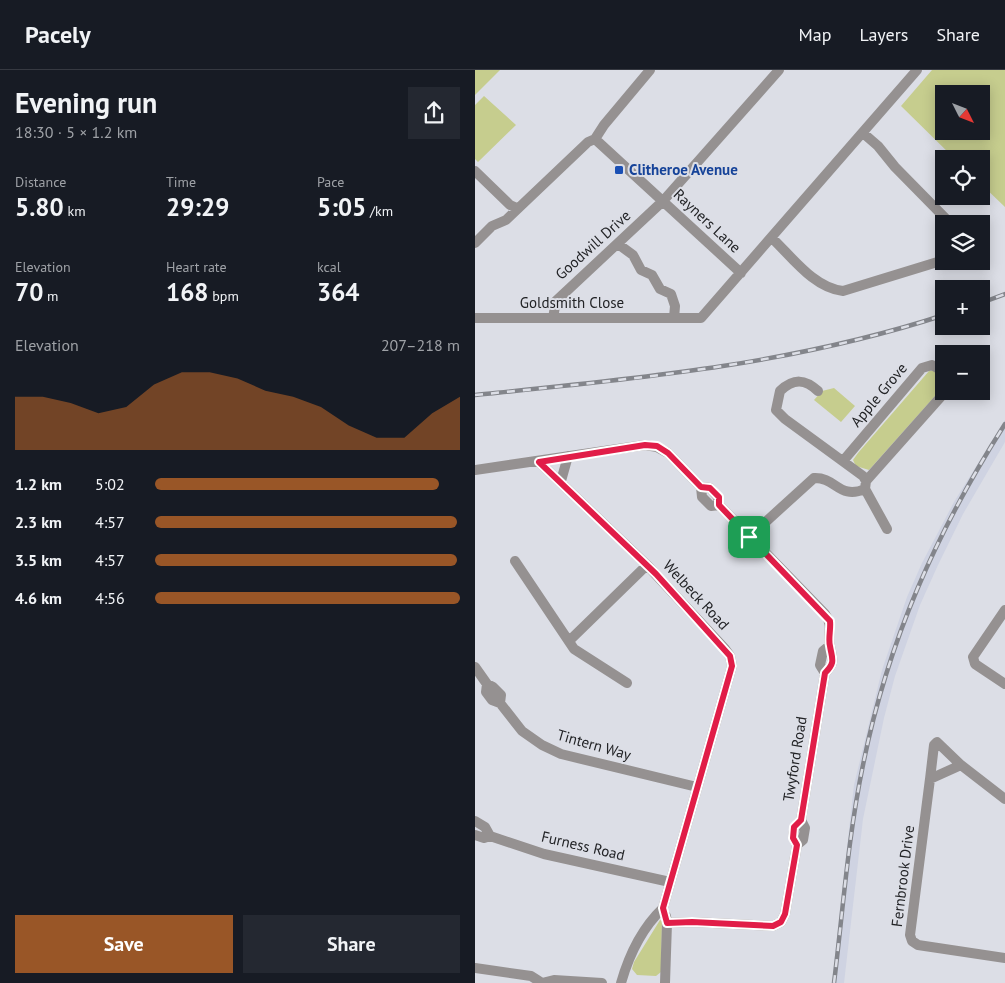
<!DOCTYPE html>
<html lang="en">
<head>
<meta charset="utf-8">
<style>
	:root { --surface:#171b24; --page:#242831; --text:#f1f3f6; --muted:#9ea1a6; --line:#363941; --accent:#995627 }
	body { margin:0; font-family:"PT Sans",sans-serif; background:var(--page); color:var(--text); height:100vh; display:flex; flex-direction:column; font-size:19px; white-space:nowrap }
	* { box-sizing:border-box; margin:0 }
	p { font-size:16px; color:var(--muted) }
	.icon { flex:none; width:28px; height:28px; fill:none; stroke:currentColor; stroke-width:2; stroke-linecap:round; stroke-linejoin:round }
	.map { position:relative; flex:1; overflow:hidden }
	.drawer { display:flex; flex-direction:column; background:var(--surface); width:475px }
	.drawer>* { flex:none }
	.needle { width:32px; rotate:132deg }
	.controls { position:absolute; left:460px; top:15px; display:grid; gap:10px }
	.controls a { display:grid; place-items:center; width:55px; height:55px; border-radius:0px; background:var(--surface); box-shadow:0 2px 12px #0003; font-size:25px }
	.pin { position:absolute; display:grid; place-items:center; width:42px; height:42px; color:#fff; margin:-21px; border-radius:10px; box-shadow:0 2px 8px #0006 }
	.round { display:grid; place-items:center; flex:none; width:52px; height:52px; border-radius:0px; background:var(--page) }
	.summary { display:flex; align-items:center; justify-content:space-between; height:85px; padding:0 15px }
	h1 { font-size:28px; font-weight:600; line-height:38px }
	.metrics { display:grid; grid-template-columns:repeat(3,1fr); gap:8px; height:85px; padding:5px 15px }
	.metrics div { display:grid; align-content:center }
	.metrics b { font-size:25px; font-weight:600 }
	.metrics small { font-size:14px; font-weight:400 }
	.metrics p { font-size:14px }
	.chart { height:140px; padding:10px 15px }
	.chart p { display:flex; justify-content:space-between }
	.chart svg { width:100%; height:90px; margin-top:5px; fill:var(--accent); opacity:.7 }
	.action { display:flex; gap:10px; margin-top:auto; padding:10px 15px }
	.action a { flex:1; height:58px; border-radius:0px; background:var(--accent); color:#fff; font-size:20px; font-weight:600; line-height:58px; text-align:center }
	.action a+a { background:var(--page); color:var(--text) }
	ul { padding:0 15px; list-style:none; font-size:16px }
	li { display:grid; grid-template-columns:80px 60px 1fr; align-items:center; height:38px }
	li i { height:12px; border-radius:6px; background:var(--accent) }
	header { display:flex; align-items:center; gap:30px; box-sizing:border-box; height:70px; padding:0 25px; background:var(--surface); border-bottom:1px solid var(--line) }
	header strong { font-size:24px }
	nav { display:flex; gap:28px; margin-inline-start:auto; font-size:18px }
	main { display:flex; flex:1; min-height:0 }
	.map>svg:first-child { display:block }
	.built { fill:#cfd3e2 }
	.green { fill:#c6cd8e; fill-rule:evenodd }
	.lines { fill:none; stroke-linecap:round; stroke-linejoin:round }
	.minor { stroke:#959191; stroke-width:10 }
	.rail-casing { stroke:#83858b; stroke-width:4.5 }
	.rail { stroke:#dcdee6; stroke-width:2.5; stroke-dasharray:8; stroke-linecap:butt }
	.route-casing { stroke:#fff; stroke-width:10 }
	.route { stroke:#e11d48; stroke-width:6 }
	.transit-dot { fill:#1a4fb4; stroke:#dcdee6; stroke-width:2 }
	.labels { text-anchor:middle; stroke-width:4; stroke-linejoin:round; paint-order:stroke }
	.transit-label { font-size:15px; font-weight:bold; fill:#164399; stroke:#dcdee6; text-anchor:start }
	.street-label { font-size:15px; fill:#222326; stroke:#dcdee6 }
</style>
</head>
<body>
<header>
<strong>Pacely</strong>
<nav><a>Map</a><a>Layers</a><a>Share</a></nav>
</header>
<main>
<section class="drawer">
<div class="summary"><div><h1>Evening run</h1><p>18:30 · 5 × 1.2 km</p></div><a class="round"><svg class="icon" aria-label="share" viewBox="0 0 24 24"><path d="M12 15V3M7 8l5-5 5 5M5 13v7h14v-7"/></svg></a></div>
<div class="metrics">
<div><p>Distance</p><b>5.80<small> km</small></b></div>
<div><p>Time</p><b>29:29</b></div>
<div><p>Pace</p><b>5:05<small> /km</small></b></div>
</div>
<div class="metrics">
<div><p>Elevation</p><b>70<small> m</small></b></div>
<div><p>Heart rate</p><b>168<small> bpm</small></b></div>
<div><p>kcal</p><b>364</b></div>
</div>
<div class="chart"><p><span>Elevation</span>207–218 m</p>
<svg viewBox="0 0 160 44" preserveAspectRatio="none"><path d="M0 44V18L10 18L20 21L30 26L40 23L50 12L60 6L70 6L80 9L90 15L100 18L110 23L120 32L130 38L140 38L150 26L160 18V44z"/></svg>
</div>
<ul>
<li><b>1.2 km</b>5:02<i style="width:93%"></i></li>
<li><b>2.3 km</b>4:57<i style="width:99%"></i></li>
<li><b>3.5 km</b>4:57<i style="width:99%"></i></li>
<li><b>4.6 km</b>4:56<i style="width:100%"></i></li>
</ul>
<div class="action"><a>Save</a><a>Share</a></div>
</section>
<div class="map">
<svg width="530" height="913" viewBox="0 0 530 913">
	<rect width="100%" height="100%" fill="#dcdee6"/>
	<path class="built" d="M530,350v22l-42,72 -25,51 -18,40 -25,71 -11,42 -21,101 -19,164h-12l22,-198 28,-115 25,-73 15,-34 32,-61z"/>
	<path class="green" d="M0,0h25l-25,25z
		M457,0h73v137l-24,-23v-25h-26l-54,-53zM469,24h37v37h-37z
		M9,26l32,29 -38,37 -3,-3v-54z
		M454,301h5l10,9v6l-75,84 -13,-4 -3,-6 5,-7z
		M359,318l21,18 -14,16 -27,-22 8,-9z
		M185,850l2,1 -1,51 -5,4 -19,-1 -5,-6 2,-7z"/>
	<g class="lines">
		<path class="minor" d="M388,63l15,13 17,21 56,57
			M120,69l9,-14 46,-55
			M0,101l35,34 7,3
			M297,168c20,19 42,50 71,53l101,-31
			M0,173l17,-17 14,-6 82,-78 7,-3 146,134
			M143,174l15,11 8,15 11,5 8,14 11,5 4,12 -1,12
			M0,248h226l216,-248
			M78,248l3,-17 107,-100 116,-131
			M368,391l79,-93 10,-3 12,7
			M64,392l108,103 78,84 5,7 2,10 -69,242c-21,20 -34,47 -42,75
			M0,400l170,-25 12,2 11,6 33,34 9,1 8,9 1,8 106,109c9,12 2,20 5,32 2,13 6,16 -5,27l-24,147c-8,8 -10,15 -4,25
			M86,411l7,-25
			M391,411l80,-90
			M226,417l1,10 9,9 8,-1
			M390,419l22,40
			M274,467l65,-59c22,-1 25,22 51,11l1,-8 -3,-5 -78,-57 -9,-9 4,-19c14,-13 25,-12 38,0
			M40,491l59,88 53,34
			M530,540l-32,47 2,7 30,20
			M94,571l78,-76
			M0,597l12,17 6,3 8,8 -1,8
			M350,603l-5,-8 3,-14 6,-5
			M12,614l-1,8 6,8 8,3 22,28 20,14 19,9 136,33
			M455,709l4,-34 3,-3 24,23
			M530,729l-44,-34 -31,14 -20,156 2,6 6,4 87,13
			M0,751l10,6 5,9
			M0,765l9,3 6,-2 54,18 126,28
			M192,853l25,-1 81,4 8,-4 4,-8 12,-69 6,-5 2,-12 -4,-8
			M0,898l56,8 11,7 12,-3 48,3
			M190,913l2,-60 -1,-7"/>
		<g class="rail-casing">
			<path id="rail" d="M506,233l24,-9
				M0,325c159,-16 316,-30 469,-80
				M359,913c9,-73 14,-146 29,-218 25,-125 74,-234 142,-341"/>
		</g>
		<use href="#rail" class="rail"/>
	</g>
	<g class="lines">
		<g class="route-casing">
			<path id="route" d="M170,375l12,1 11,7 33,34 9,1 9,9v8l111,116c1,8 -2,18 0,25 2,13 6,16 -5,27l-24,147 -7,7 -1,11 4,7 -12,69 -4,8 -8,4 -81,-4 -25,1 -4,-15 69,-242 -2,-10 -74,-82 -117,-112z"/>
		</g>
		<use href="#route" class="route"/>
	</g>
	<rect class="transit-dot" x="139" y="95" width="10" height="10" rx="2.5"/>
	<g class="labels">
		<g class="transit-label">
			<text x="154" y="105">Clitheroe Avenue</text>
		</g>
		<g class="street-label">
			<text transform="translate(232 151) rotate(43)" y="5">Rayners Lane</text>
			<text transform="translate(118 175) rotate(-42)" y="5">Goodwill Drive</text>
			<text x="97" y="238">Goldsmith Close</text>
			<text transform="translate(404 325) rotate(-50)" y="5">Apple Grove</text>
			<text transform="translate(221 525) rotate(47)" y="5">Welbeck Road</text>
			<text transform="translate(119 675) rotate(16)" y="5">Tintern Way</text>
			<text transform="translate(320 689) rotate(-81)" y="5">Twyford Road</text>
			<text transform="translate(108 776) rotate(13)" y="5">Furness Road</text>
			<text transform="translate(428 806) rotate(-83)" y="5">Fernbrook Drive</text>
		</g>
	</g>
</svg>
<div class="controls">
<a><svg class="needle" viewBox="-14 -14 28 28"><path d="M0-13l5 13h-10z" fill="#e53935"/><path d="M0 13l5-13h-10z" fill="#9ea1a6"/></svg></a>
<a><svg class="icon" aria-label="locate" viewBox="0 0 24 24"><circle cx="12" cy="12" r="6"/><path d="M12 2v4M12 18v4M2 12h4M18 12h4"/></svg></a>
<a><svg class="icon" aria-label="layers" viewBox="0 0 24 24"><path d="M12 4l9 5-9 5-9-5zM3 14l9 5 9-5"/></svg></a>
<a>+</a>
<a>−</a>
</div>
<div class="pin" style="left:274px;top:467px;background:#1e9e55"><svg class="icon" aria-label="arrive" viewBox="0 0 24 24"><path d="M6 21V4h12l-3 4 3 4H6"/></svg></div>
</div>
</main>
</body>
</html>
